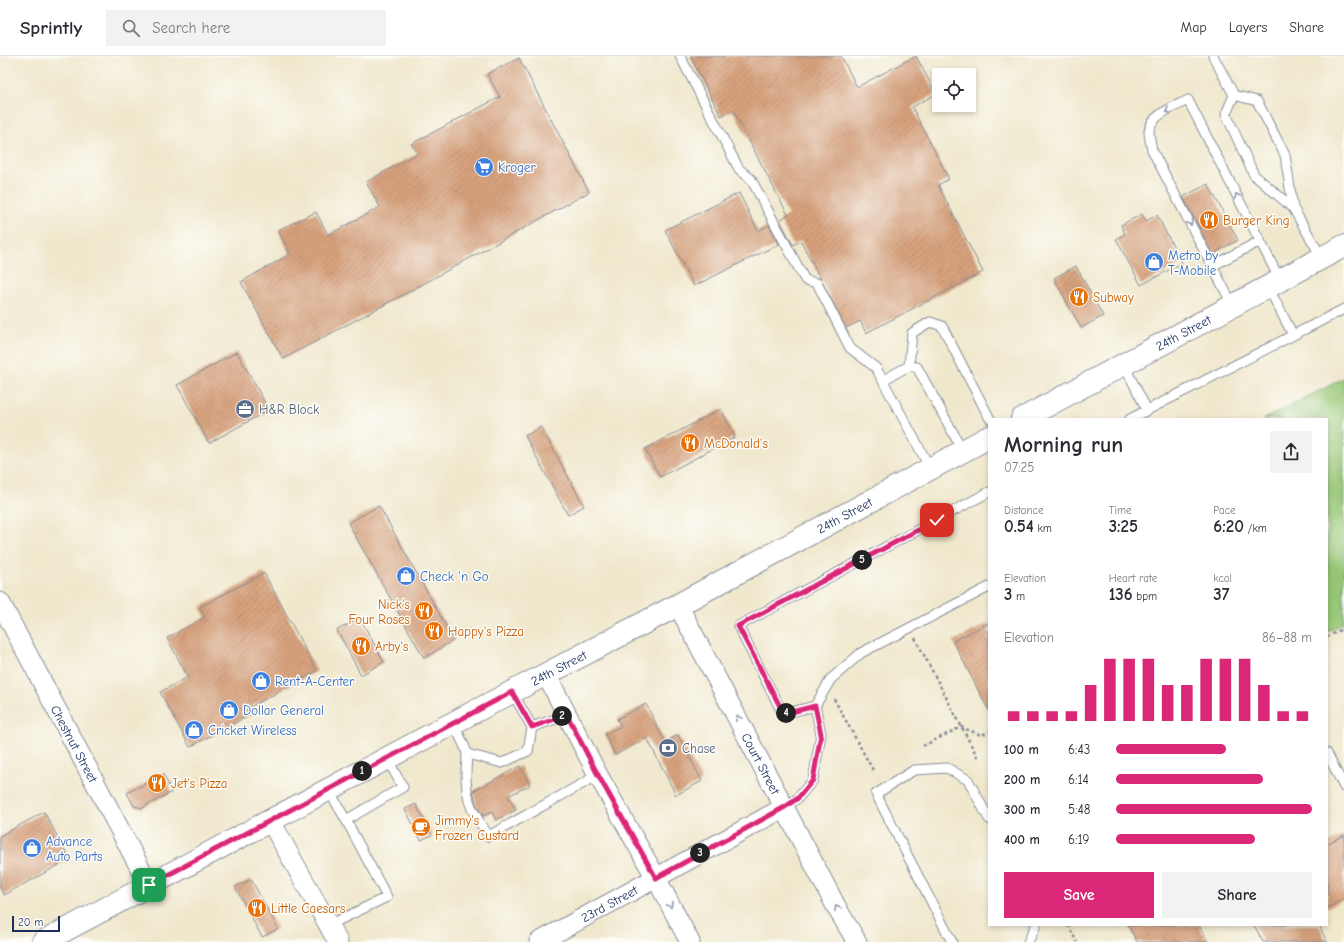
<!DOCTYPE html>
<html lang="en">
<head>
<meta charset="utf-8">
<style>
	:root { --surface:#fff; --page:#f2f2f3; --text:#2b2b33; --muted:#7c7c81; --line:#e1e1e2; --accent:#db2777 }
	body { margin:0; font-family:"Comic Neue",sans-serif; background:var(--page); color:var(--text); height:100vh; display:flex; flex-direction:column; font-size:15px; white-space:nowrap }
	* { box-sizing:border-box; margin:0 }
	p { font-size:13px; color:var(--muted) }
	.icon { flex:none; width:22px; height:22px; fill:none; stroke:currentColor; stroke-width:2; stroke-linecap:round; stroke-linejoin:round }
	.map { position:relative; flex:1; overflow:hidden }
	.drawer { position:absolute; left:988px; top:362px; width:340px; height:508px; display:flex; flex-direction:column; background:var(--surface); border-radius:0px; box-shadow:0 2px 6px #0003 }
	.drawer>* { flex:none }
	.fabs { position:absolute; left:932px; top:12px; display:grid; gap:8px }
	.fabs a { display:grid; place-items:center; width:44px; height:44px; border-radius:0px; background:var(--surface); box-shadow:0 2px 6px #0003; font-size:20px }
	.scale { position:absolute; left:12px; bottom:10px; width:48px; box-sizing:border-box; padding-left:4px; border:2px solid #1b2f5e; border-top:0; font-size:11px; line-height:14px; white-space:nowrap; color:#1b2f5e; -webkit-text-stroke:3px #fdfcf7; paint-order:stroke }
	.pin { position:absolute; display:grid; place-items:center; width:34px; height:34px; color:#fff; margin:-17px; border-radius:8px; box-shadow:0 2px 6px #0006 }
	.km { position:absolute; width:20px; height:20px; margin:-10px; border-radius:50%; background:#222; color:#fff; font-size:11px; line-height:20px; text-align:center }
	.round { display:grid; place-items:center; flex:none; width:42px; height:42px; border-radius:0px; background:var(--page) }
	.summary { display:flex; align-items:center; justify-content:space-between; height:68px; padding:0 16px }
	h1 { font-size:22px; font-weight:700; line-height:30px }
	.figures { display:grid; grid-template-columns:repeat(3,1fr); gap:6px; height:68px; padding:4px 16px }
	.figures div { display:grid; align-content:center }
	.figures b { font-size:17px; font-weight:700 }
	.figures small { font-size:11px; font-weight:400 }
	.figures p { font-size:11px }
	.chart { height:112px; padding:8px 16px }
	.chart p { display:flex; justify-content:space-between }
	.chart svg { width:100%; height:72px; margin-top:4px; stroke:var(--accent); stroke-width:6 }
	.primary-button { display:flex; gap:8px; margin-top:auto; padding:8px 16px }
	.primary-button a { flex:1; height:46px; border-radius:0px; background:var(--accent); color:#fff; font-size:16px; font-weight:700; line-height:46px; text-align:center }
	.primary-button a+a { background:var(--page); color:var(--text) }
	ul { padding:0 16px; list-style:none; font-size:13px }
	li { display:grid; grid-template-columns:64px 48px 1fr; align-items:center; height:30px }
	li i { height:10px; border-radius:5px; background:var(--accent) }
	header { display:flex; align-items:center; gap:24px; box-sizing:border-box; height:56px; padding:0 20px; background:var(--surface); border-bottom:1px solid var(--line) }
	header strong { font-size:19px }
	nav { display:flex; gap:22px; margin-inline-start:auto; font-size:14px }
	.search { width:280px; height:36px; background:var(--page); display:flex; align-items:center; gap:10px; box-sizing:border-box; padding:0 14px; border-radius:0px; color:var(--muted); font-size:15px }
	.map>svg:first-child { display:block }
	.park { fill:#96c675; stroke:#587a6a }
	.building { fill:url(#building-hatch) }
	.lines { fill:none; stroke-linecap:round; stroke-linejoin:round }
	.service-casing { stroke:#868c96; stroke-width:11 }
	.minor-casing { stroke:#868c96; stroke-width:21 }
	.tertiary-casing { stroke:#868c96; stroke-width:24 }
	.path { stroke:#868c96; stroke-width:2.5; stroke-dasharray:3 3; stroke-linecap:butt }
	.service { stroke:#fff; stroke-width:9 }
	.minor { stroke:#fff; stroke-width:19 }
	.tertiary { stroke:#fff; stroke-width:22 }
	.oneway { stroke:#8d97ae }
	.route-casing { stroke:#fff; stroke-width:8 }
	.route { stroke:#db2777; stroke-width:5 }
	.labels { text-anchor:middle; stroke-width:3; stroke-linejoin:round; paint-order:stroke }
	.shop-label { font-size:13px; fill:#366cbe; stroke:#fdfcf7; text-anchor:start }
	.food-label { font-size:13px; fill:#c56008; stroke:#fdfcf7; text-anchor:start }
	.street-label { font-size:13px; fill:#1b2f5e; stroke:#fdfcf7 }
	.service-label { font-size:13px; fill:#4e5e75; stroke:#fdfcf7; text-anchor:start }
</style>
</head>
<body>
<header>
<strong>Sprintly</strong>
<div class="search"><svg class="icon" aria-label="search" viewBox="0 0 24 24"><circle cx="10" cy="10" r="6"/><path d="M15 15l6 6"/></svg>Search here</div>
<nav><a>Map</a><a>Layers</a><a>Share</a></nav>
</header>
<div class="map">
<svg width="1344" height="886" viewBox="0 0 1344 886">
	<defs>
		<pattern id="building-hatch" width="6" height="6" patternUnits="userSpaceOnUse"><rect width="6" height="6" fill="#d8a27d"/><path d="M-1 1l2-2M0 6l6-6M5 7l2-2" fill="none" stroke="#ae846a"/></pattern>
	</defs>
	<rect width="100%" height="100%" fill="#fdfcf7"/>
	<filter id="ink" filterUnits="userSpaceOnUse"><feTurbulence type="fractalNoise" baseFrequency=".025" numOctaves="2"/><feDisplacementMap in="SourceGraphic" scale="8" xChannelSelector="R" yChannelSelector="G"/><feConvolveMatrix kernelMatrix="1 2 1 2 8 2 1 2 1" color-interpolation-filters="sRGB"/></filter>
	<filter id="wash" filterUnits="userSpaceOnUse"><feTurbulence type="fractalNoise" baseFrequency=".012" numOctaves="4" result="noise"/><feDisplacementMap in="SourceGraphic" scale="16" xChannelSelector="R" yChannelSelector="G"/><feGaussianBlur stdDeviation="0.9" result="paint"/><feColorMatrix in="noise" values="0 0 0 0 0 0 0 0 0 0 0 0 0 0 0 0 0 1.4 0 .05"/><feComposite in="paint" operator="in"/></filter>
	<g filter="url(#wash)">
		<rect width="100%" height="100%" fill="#f0e8cd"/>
		<path class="park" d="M1344,322v245l-17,9v-213h-63z"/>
		<g id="blocks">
			<path class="building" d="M690,0h151l16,31 59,-31 20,38 -24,13 37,72 -11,6 45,87 -117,61 -6,-12 -14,7 -45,-87 -8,4 -13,-25 8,-5 -55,-105 -12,6z
				M519,2l70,134 -166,92 -140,75 -42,-77 49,-28 -12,-24 38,-18 12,23 52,-28 -14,-25 52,-29 -7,-9 89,-47 -13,-23z
				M1208,128l30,56 -25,14 -30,-57z
				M739,137l19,38 11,-6 10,19 -85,42 -29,-56z
				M1142,158l4,7 11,-6 25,48 -41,22 -25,-46 9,-5 -4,-9z
				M1076,210l27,50 -22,12 -27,-50z
				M237,296l32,58 -60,33 -32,-58z
				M721,353l14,28 -75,40 -15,-28z
				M541,371l43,79 -16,9 -43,-79z
				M379,450l75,134 -30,18 -76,-135z
				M264,517l53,98 -65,35 3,6 -65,35 -30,-55 28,-15 -21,-39 38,-21 -5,-10z
				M360,562l24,44 -23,13 -24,-45z
				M989,567v88l-36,-70z
				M646,648l19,38 13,-7 24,46 -26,14 -29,-57 -32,17 -10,-21 16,-8 -4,-7z
				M520,710l10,19 -22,11 8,14 -20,10 -4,-8 -9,4 -6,-11 -4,-14z
				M163,718l9,18 -30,16 -8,-2 -7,-13z
				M416,748l16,31 -11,5 -16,-31z
				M44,756l26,47 -66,36 -4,-7v-52z
				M1344,779v64l-17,9v-64z
				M251,823l27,50 -16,8 -27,-50z
				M1128,869h71l9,17h-71z
				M1254,869h65l8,17h-64z"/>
		</g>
	</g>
	<g filter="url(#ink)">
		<use href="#blocks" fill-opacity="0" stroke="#868c96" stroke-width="1"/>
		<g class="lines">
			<g class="service-casing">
				<path id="service" d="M680,0l59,113 12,10 54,101 12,3 33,65 26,20 54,100
					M1213,0l21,39 -8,19 28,61 39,33 29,50
					M1234,39l23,6 28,54 8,53
					M1212,210l48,-25
					M1268,231l25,48
					M1233,250l-81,-156c-1,-6 -3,-13 -3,-19 2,-17 26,-24 39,-31l92,180
					M1124,309l23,45
					M909,310l3,-33 18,-11 12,4 48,93
					M883,324l26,-14 8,1 46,84
					M1130,363l214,-110
					M512,636l20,35 35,-12
					M815,650l-32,8 -45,-88 251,-134
					M453,667c4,8 13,24 14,31 0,6 -1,13 -1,19 0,30 6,39 23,63l109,-61
					M1327,697l17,34
					M467,698l35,9 26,-12 4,-24
					M328,733l18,31 57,-33 -16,-28
					M785,751l13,-9 15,-18 8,-46 -6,-28 16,-27 30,-26 128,-66
					M329,869l58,-28 -41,-77
					M952,886l-76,-148 38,-24 33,-2 21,12 21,39
					M1028,886l8,-17"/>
			</g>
			<g class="minor-casing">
				<g id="minor">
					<path id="s1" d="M0,546l149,283"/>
					<path id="s2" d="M678,549l160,305 19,32"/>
					<path d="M546,618l52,101 58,103 34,64"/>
					<path d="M270,764l68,122"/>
					<path id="s3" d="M539,886l246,-135"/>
				</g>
			</g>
			<g class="tertiary-casing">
				<g id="tertiary">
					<path id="s4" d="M1022,363l322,-173"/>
					<path id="s5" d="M43,886l410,-219 225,-118 311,-168"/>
				</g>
			</g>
			<path class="path" d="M1327,581l17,-9
				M915,582l63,120
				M834,643l40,73
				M923,690l38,-19 20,8 8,-3
				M1068,869l9,17"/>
			<use href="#service" class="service"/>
			<use href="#minor" class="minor"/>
			<use href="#tertiary" class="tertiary"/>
		</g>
		<defs><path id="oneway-chevron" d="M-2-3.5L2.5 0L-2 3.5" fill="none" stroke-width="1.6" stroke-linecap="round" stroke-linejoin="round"/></defs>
		<g class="oneway">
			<use href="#oneway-chevron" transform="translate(1168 55) rotate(153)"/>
			<use href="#oneway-chevron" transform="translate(1237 140) rotate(-117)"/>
			<use href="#oneway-chevron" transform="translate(1190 167) rotate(63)"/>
			<use href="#oneway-chevron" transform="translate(738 662) rotate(-118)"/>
			<use href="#oneway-chevron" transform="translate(670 849) rotate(62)"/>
			<use href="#oneway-chevron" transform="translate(837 852) rotate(-118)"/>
		</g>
	</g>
	<g class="lines" filter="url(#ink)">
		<g class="route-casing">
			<path id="route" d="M149,829l363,-193 20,35 35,-12 31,60 58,103 129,-71 13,-9 15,-18 8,-46 -6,-28 -31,8 -46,-88 199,-106"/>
		</g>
		<use href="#route" class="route"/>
	</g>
	<defs>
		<g id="supermarket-disc" transform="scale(1)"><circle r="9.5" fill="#3f7fe0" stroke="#fdfcf7"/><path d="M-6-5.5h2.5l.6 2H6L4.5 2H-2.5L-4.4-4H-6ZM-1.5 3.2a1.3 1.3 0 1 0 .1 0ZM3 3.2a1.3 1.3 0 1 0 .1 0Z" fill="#fff"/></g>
		<g id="restaurant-disc" transform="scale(1)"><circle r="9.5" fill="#e8710a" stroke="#fdfcf7"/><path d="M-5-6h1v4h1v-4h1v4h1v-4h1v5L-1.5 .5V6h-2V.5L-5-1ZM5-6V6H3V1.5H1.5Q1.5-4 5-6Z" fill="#fff"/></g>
		<g id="shop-disc" transform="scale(1)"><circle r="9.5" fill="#3f7fe0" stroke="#fdfcf7"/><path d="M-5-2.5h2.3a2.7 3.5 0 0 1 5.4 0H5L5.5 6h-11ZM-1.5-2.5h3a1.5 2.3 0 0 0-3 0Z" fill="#fff"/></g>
		<g id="office-disc" transform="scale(1)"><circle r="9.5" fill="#5c6f8a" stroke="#fdfcf7"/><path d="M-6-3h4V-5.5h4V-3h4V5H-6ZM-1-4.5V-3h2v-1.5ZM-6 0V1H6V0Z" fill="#fff"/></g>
		<g id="bank-disc" transform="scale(1)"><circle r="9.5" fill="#5c6f8a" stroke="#fdfcf7"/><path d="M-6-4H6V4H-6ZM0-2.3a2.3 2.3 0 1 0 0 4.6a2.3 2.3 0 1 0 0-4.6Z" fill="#fff"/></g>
		<g id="cafe-disc" transform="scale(1)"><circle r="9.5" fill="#e8710a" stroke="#fdfcf7"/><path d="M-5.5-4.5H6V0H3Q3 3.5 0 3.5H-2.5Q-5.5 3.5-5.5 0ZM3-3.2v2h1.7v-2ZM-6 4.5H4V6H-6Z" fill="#fff"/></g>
	</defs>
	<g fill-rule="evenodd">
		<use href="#supermarket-disc" x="484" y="111"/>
		<use href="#restaurant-disc" x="1209" y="164"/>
		<use href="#shop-disc" x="1154" y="206"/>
		<use href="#restaurant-disc" x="1079" y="241"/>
		<use href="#office-disc" x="245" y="353"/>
		<use href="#restaurant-disc" x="690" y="387"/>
		<use href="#shop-disc" x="406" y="520"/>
		<use href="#restaurant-disc" x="424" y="555"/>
		<use href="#restaurant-disc" x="434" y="575"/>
		<use href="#restaurant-disc" x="361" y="590"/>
		<use href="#shop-disc" x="261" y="625"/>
		<use href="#shop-disc" x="229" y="654"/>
		<use href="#shop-disc" x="194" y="674"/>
		<use href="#bank-disc" x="668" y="692"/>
		<use href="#restaurant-disc" x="157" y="727"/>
		<use href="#cafe-disc" x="421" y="771"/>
		<use href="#shop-disc" x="32" y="792"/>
		<use href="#restaurant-disc" x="257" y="852"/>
	</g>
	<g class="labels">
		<g class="shop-label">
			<text x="498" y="116">Kroger</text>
			<text x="1168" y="204">Metro by<tspan x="1168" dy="15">T-Mobile</tspan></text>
			<text x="420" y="525">Check 'n Go</text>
			<text x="275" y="630">Rent-A-Center</text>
			<text x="243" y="659">Dollar General</text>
			<text x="208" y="679">Cricket Wireless</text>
			<text x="46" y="790">Advance<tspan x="46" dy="15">Auto Parts</tspan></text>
		</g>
		<g class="food-label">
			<text x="1223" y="169">Burger King</text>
			<text x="1093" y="246">Subway</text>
			<text x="704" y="392">McDonald's</text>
			<text x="410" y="553" text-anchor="end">Nick's<tspan x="410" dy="15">Four Roses</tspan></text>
			<text x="448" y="580">Happy's Pizza</text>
			<text x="375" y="595">Arby's</text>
			<text x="171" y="732">Jet's Pizza</text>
			<text x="435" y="769">Jimmy's<tspan x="435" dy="15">Frozen Custard</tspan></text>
			<text x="271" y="857">Little Caesars</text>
		</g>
		<g class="street-label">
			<text dy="5" stroke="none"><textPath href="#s4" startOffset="183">24th Street</textPath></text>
			<text dy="5" stroke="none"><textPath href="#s5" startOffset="908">24th Street</textPath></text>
			<text dy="5" stroke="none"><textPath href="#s5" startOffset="584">24th Street</textPath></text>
			<text dy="5" stroke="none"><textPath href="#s1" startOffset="160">Chestnut Street</textPath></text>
			<text dy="5" stroke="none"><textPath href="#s2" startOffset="179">Court Street</textPath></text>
			<text dy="5" stroke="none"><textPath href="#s3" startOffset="80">23rd Street</textPath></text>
		</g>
		<g class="service-label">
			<text x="259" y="358">H&amp;R Block</text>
			<text x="682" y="697">Chase</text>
		</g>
	</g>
</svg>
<div class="fabs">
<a><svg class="icon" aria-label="locate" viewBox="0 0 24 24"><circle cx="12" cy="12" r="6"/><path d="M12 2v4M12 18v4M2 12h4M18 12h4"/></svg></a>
</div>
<div class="scale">20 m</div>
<div class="pin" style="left:149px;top:829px;background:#1e9e55"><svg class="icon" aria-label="arrive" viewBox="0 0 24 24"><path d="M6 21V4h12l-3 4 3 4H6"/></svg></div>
<div class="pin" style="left:937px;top:464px;background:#d93025"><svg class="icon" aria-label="check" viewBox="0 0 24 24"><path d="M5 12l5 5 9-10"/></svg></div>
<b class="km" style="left:362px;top:715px">1</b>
<b class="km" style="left:562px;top:660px">2</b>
<b class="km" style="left:700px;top:797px">3</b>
<b class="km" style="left:786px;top:657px">4</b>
<b class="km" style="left:862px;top:504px">5</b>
<section class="drawer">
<div class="summary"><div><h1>Morning run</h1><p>07:25</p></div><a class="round"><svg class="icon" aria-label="share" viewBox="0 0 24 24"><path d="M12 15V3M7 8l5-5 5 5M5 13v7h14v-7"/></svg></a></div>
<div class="figures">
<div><p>Distance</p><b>0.54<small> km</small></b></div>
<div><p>Time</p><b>3:25</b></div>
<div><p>Pace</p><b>6:20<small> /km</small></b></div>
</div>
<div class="figures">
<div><p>Elevation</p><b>3<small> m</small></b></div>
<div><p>Heart rate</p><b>136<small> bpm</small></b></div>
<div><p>kcal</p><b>37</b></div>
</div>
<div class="chart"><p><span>Elevation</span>86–88 m</p>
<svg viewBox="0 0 160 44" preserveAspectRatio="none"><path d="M5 44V38M15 44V38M25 44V38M35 44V38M45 44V22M55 44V6M65 44V6M75 44V6M85 44V22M95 44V22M105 44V6M115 44V6M125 44V6M135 44V22M145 44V38M155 44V38"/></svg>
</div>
<ul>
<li><b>100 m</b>6:43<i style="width:56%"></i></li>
<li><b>200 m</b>6:14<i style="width:75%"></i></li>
<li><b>300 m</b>5:48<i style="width:100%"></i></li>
<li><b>400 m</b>6:19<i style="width:71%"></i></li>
</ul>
<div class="primary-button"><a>Save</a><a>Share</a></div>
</section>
</div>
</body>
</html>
